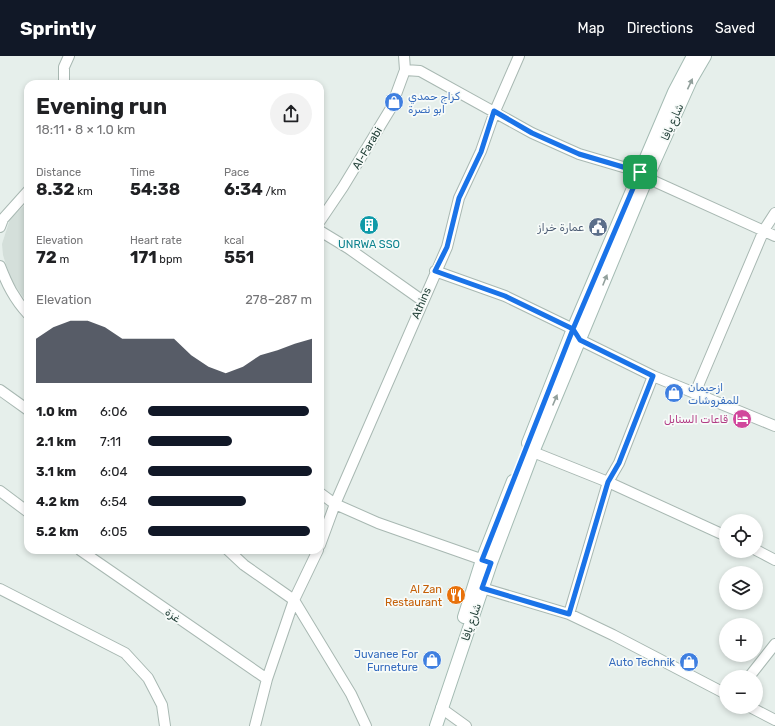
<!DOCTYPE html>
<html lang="en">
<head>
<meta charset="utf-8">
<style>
	:root { --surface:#fff; --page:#f2f2f2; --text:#202124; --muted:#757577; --accent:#111827 }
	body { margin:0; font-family:Rubik,"Noto Sans Arabic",sans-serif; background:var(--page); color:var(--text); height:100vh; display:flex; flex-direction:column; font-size:15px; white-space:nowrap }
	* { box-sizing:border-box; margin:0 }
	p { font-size:13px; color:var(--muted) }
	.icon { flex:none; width:22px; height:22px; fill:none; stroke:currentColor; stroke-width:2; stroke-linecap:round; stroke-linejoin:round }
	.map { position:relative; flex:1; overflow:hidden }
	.side { position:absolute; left:24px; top:24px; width:300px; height:474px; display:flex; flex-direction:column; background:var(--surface); border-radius:12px; box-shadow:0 2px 6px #0003 }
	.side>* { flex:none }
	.controls { position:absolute; left:719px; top:458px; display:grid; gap:8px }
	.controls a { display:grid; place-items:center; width:44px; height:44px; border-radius:50%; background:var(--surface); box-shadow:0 2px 6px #0003; font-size:20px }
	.pin { position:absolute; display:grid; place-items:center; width:34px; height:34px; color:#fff; margin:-17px; border-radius:8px; box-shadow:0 2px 6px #0006 }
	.round { display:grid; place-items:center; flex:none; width:42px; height:42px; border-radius:21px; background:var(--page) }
	.summary { display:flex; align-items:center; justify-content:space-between; height:68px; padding:0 12px }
	h1 { font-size:22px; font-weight:700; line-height:30px }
	.stats { display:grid; grid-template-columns:repeat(3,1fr); gap:6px; height:68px; padding:4px 12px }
	.stats div { display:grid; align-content:center }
	.stats b { font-size:17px; font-weight:700 }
	.stats small { font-size:11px; font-weight:400 }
	.stats p { font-size:11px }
	.chart { height:112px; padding:8px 12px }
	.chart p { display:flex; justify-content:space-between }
	.chart svg { width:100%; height:72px; margin-top:4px; fill:var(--accent); opacity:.7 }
	ul { padding:0 12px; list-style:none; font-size:13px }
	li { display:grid; grid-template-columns:64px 48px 1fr; align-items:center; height:30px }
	li i { height:10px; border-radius:5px; background:var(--accent) }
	header { display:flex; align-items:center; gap:24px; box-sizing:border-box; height:56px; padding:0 20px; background:var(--accent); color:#fff }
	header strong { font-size:19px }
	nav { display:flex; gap:22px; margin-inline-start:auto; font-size:14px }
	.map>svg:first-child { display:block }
	.built { fill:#d4dfda }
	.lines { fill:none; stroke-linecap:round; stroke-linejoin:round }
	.minor-casing { stroke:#a8b8b2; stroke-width:12 }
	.secondary-casing { stroke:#a4bbb3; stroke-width:14 }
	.minor { stroke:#fff; stroke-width:10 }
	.secondary { stroke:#fff; stroke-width:12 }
	.oneway { fill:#92a09c }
	.route-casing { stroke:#fff; stroke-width:8 }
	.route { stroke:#1a73e8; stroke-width:5 }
	.labels { text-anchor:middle; stroke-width:3.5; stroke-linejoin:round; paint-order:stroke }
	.shop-label { font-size:11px; fill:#366cbe; stroke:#f7fbf9; text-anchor:start }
	.street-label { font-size:11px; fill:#24423a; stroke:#f7fbf9 }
	.service-label { font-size:11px; fill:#4e5e75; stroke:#f7fbf9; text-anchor:end }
	.culture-label { font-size:11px; fill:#0d838f; stroke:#f7fbf9 }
	.hotel-label { font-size:11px; fill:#b23c85; stroke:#f7fbf9; text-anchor:end }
	.food-label { font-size:11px; fill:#c56008; stroke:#f7fbf9; text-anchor:end }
</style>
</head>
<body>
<header>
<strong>Sprintly</strong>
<nav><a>Map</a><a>Directions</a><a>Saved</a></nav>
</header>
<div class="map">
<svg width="775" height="670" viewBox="0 0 775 670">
	<rect width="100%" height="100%" fill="#e6efeb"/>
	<path class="built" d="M28,146v102l-17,-24 -8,-25 -1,-11 8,-25z"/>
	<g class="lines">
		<g class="minor-casing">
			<path id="minor" d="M405,14l15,1 112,62 47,21 61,18
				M64,28v-17l5,-11
				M647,122l128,58
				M320,165l23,-34 48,-79 14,-38 -1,-14
				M0,171l3,-8 25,-28
				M320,175l28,17 75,53
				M0,210c7,18 14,33 28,48
				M435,215l70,25 68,33 7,11 73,36 -34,87 -11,19 -39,132
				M653,320l122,50
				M0,334l28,20
				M695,337l69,-163 11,-17
				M533,396l75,30 118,54
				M0,435l28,21
				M320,437l15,11 43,19 111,39
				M320,489l15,-41 112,-257 12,-49 22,-47 14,-40 24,-55
				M80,494l187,129
				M228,494l16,15 50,35 57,94 15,32
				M756,494l19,10
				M482,532l87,26 44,21 113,59
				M0,533l125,64 23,25 14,27 3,21
				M749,621l26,-33
				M750,651l25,13
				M441,652l25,18
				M255,670l12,-47 27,-79 24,-50"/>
		</g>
		<g class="secondary-casing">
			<path id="secondary" d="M528,387l45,-114 101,-237 19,-36
				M464,561l18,-57 31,-79
				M436,670l55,-163 42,-111 114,-274 44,-98 14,-24"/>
		</g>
		<use href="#minor" class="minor"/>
		<use href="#secondary" class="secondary"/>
	</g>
	<defs><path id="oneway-solid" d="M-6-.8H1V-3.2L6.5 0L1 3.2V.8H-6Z"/></defs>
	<g class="oneway">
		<use href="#oneway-solid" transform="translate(690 28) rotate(-65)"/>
		<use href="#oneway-solid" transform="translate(605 224) rotate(-68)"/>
		<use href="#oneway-solid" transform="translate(555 344) rotate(-67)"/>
	</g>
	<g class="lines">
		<g class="route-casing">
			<path id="route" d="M640,116l-67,157 -91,231 9,3 -9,25 87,26 39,-132 11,-19 34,-87 -73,-36 -7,-11 -68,-33 -70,-25 12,-24 12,-49 22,-46 13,-41 38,22 47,21 61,18"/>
		</g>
		<use href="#route" class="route"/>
	</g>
	<defs>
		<g id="shop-disc" transform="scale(1)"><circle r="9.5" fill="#3f7fe0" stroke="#f7fbf9"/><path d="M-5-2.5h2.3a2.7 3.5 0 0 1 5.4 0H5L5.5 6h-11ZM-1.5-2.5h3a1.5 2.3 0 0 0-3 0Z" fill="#fff"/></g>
		<g id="building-disc" transform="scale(1)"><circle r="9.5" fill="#0f9aa8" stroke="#f7fbf9"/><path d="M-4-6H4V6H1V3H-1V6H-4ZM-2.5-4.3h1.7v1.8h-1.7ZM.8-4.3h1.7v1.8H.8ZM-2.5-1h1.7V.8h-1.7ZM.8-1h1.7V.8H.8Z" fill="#fff"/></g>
		<g id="civic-disc" transform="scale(1)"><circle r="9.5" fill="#5c6f8a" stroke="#f7fbf9"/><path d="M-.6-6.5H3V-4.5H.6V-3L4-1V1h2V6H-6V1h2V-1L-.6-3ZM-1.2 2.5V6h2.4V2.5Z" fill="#fff"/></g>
		<g id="hotel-disc" transform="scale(1)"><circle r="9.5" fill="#d1479c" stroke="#f7fbf9"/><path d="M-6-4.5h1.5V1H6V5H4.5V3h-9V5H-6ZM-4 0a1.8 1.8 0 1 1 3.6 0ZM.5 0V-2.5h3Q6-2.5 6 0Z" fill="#fff"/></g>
		<g id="restaurant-disc" transform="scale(1)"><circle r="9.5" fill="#e8710a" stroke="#f7fbf9"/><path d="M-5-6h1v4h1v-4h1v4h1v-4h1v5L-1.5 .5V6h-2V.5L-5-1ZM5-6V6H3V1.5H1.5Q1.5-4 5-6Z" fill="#fff"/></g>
	</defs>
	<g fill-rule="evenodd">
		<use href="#shop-disc" x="394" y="46"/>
		<use href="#building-disc" x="369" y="169"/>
		<use href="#civic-disc" x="598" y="171"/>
		<use href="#shop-disc" x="674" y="337"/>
		<use href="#hotel-disc" x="742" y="363"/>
		<use href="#restaurant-disc" x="456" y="539"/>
		<use href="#shop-disc" x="432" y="604"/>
		<use href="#shop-disc" x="689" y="606"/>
	</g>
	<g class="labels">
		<g class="shop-label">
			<text x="408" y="44">كراج حمدي<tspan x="408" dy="13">ابو نصرة</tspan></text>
			<text x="688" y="335">ازحيمان<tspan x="688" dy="13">للمفروشات</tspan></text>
			<text x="418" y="602" text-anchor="end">Juvanee For<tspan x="418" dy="13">Furneture</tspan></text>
			<text x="675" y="610" text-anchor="end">Auto Technik</text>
		</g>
		<g class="street-label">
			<text transform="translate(672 66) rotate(-66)" y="4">شارع يافا</text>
			<text transform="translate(367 92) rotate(-59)" y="4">Al-Farabi</text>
			<text transform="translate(421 247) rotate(-67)" y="4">Athins</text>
			<text transform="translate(173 559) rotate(35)" y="4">غزة</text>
			<text transform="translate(471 566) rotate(-71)" y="4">شارع يافا</text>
		</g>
		<g class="service-label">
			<text x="584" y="175">عمارة خراز</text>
		</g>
		<g class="culture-label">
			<text x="369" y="192">UNRWA SSO</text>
		</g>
		<g class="hotel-label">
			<text x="728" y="367">قاعات السنابل</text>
		</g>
		<g class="food-label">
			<text x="442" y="537">Al Zan<tspan x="442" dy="13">Restaurant</tspan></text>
		</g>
	</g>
</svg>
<div class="controls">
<a><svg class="icon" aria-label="locate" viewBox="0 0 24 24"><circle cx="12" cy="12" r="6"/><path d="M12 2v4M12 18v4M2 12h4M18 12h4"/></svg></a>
<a><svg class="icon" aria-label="layers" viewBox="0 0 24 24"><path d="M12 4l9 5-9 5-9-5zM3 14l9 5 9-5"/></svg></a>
<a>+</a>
<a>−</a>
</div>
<div class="pin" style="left:640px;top:116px;background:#1e9e55"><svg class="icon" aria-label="arrive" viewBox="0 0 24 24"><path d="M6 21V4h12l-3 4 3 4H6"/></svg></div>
<section class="side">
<div class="summary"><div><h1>Evening run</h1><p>18:11 · 8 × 1.0 km</p></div><a class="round"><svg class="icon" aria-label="share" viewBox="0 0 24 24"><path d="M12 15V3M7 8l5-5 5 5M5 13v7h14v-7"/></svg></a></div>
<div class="stats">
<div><p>Distance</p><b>8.32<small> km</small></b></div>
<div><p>Time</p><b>54:38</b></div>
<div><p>Pace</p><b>6:34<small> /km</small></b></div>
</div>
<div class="stats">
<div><p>Elevation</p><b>72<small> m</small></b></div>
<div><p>Heart rate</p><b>171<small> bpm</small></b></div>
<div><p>kcal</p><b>551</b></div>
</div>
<div class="chart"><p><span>Elevation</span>278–287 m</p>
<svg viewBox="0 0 160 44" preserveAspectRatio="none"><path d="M0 44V17L10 10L20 6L30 6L40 10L50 17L60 17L70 17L80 17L90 27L100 34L110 38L120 34L130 27L140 24L150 20L160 17V44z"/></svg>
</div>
<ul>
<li><b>1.0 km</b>6:06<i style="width:98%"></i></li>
<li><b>2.1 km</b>7:11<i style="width:51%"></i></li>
<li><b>3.1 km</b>6:04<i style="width:100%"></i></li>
<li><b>4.2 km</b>6:54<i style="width:60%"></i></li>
<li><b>5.2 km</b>6:05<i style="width:99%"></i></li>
</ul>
</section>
</div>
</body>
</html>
